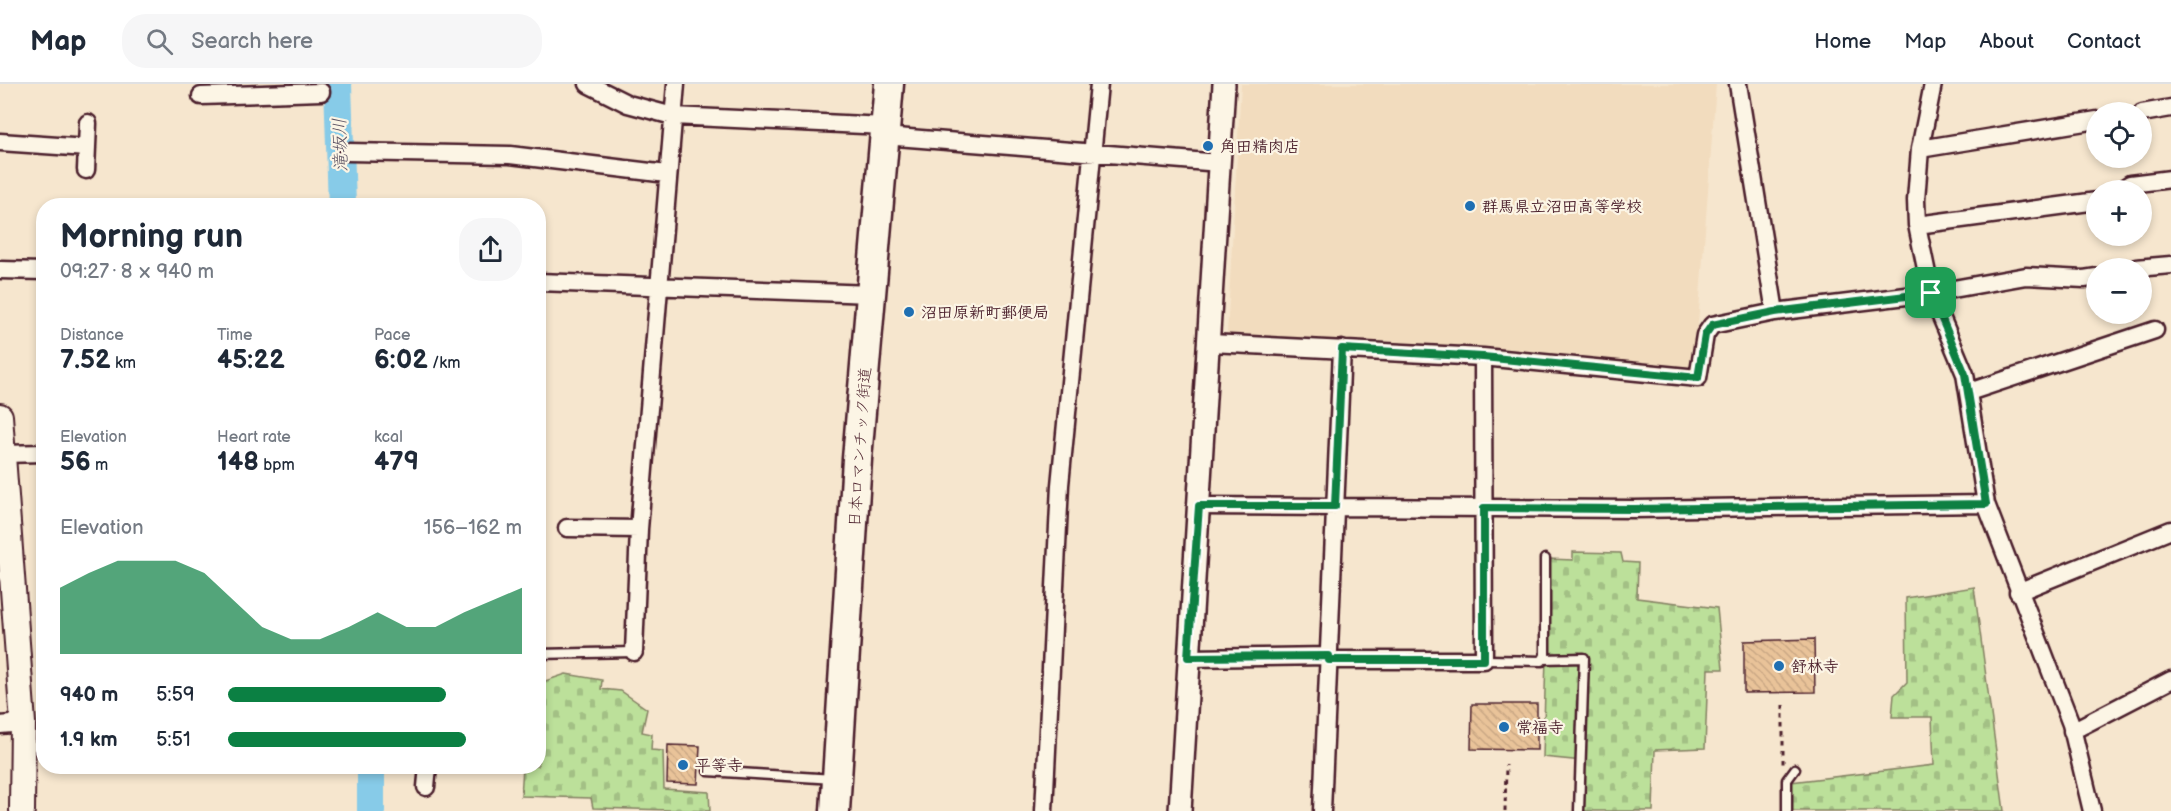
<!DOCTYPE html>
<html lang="en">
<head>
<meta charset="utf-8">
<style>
	:root { --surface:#fff; --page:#f6f6f7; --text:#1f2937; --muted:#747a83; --line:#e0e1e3; --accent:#0b8043 }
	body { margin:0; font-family:"Balsamiq Sans","Klee One",sans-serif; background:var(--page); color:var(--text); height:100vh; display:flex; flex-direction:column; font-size:22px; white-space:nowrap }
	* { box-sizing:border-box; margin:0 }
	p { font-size:20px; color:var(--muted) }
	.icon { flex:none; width:33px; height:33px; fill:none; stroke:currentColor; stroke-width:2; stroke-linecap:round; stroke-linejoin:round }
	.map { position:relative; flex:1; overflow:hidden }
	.sheet { position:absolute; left:36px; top:114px; width:510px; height:576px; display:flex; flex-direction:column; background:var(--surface); border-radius:24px; box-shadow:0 3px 9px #0003 }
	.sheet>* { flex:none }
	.buttons { position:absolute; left:2086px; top:18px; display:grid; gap:12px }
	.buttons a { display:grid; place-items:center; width:66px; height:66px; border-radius:50%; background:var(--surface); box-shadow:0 3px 9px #0003; font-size:30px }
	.pin { position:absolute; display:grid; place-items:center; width:51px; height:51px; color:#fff; margin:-26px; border-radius:12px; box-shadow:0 3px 9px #0006 }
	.round { display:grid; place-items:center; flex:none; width:63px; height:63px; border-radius:24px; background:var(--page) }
	.head { display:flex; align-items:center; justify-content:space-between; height:102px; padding:0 24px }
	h1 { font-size:33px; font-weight:700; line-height:45px }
	.metrics { display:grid; grid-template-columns:repeat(3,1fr); gap:9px; height:102px; padding:6px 24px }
	.metrics div { display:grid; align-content:center }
	.metrics b { font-size:26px; font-weight:700 }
	.metrics small { font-size:16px; font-weight:400 }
	.metrics p { font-size:16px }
	.chart { height:168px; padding:12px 24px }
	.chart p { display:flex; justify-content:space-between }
	.chart svg { width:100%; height:108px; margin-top:6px; fill:var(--accent); opacity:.7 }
	ul { padding:0 24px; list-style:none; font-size:20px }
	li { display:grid; grid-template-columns:96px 72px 1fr; align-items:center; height:45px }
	li i { height:15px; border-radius:8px; background:var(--accent) }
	header { display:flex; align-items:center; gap:36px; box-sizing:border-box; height:84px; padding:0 30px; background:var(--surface); border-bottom:2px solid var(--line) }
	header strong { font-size:28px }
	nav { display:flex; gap:33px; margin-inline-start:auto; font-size:21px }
	.search { width:420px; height:54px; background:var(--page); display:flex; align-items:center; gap:15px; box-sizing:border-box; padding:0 21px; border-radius:24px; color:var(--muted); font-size:22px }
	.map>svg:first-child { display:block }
	.built { fill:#f2dcbe }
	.cemetery { fill:url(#cemetery-stones); stroke:#838062; stroke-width:1.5 }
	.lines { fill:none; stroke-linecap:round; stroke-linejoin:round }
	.river { stroke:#87cbe8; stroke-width:28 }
	.building { fill:url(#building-back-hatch); stroke:#4a1f2b; stroke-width:1.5 }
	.service-casing { stroke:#4a1f2b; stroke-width:13 }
	.minor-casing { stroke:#4a1f2b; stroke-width:21 }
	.tertiary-casing { stroke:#4a1f2b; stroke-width:26 }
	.secondary-casing { stroke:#4a1f2b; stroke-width:28 }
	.trunk-casing { stroke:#4a1f2b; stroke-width:33 }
	.path { stroke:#4a1f2b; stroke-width:3; stroke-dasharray:4.5 4.5; stroke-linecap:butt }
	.service { stroke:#fcf5e5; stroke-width:8 }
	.minor { stroke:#fcf5e5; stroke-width:16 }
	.tertiary { stroke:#fcf5e5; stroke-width:21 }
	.secondary { stroke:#fcf5e5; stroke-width:24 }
	.trunk { stroke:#fcf5e5; stroke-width:28 }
	.route-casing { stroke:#fff; stroke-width:12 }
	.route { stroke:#0b8043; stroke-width:8 }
	.poi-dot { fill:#1f6fb2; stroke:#fcf5e5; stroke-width:2 }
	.labels { text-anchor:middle; stroke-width:4.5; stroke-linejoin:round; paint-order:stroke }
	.poi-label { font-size:16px; font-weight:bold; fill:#4a1f2b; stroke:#fcf5e5; text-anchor:start }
	.street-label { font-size:16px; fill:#4a1f2b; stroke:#fcf5e5 }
	.water-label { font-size:18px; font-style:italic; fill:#5c5364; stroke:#fcf5e5 }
</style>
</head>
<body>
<header>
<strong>Map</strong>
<div class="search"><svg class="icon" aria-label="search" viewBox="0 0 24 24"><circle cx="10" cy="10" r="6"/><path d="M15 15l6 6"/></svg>Search here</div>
<nav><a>Home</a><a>Map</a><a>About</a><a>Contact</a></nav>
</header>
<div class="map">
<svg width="2171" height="727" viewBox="0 0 2171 727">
	<defs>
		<pattern id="cemetery-stones" width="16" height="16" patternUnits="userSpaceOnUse" patternTransform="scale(1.5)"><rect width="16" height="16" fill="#bce09a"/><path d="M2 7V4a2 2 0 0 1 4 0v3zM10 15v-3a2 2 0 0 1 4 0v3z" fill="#a3c085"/></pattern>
		<pattern id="building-back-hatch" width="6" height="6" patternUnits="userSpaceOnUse" patternTransform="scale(1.5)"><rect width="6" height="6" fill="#e9c399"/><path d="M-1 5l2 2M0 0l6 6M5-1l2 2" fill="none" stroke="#c9a784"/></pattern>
	</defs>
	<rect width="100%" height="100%" fill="#f6e6ce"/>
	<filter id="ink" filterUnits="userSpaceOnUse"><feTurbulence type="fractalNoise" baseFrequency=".0167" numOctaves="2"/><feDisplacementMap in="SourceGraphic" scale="12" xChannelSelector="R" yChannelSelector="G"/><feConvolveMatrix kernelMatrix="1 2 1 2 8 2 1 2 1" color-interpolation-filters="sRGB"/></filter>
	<g filter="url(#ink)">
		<path class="built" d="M1241,0h475l-21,280 -6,4 -462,-34z"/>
		<path class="cemetery" d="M1573,468l48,1 2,9 15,1 -1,35 80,10 6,61h-15l-3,79 -50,2 -2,61h-72l2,-50 -40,-4 6,-198 24,1z
			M1974,503l30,224h-213v-29l143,-17 -2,-48h-40l2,-22 13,-13 -1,-84z
			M566,590l36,6 -1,9 20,2 26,18 -5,23 10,2 -1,16 12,1 1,38 45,3 1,19 -117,-3 -2,-10 -70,-2 2,-29 15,-1 1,-83z"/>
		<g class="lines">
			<path class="river" d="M338,0l4,122
				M371,682v45"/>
		</g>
		<path class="building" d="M1814,555l1,53 -71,1v-52z
			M1472,620h65v46l-66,-1z
			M668,661l32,1 -2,38 -31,-1z"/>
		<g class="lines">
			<g class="service-casing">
				<path id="service" d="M538,570l96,-2
					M1543,575l41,-1 -5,153
					M1484,576l58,1 3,-6v-96
					M708,687l126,8
					M1787,727v-31l8,-11"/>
			</g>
			<g class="minor-casing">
				<path id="minor" d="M588,0l40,20 45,12 212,10
					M1738,0l37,228
					M1933,0l-13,65 -4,51 1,25 14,68 34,81 21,130 85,220 21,87
					M201,12l120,-4
					M2142,29l29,-5
					M884,52l336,27
					M0,58l87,6
					M1920,65l177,-29
					M348,68l162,3 157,19
					M86,86l2,-47
					M2121,106l9,-6 41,-5
					M1917,141l180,-24
					M2136,184l35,-3
					M0,186l44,1
					M538,198l334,12
					M1211,259l272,14 215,21 7,-43 7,-10 63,-13 156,-19 95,-17 58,3 13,-2
					M1969,308l186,-62
					M3,370l41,-1
					M1199,422l435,3 352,-5
					M567,444l72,1
					M2018,508l153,-62
					M634,568l5,-123 37,-445
					M1188,574l141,-2
					M1329,576h155l-1,-303
					M0,641l23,-2
					M2072,647l99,-51
					M426,703l2,-21
					M1044,727l16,-326 39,-401
					M1322,727l20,-462"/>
			</g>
			<g class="tertiary-casing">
				<path id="tertiary" d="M1180,727l44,-727"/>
			</g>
			<g class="secondary-casing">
				<path id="secondary" d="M0,332l23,307 -1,88"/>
			</g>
			<g class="trunk-casing">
				<path id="trunk" d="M835,727l22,-352 32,-375"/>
			</g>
			<path class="path" d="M1783,621v59
				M1505,727l1,-46"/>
			<use href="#service" class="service"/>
			<use href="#minor" class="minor"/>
			<use href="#tertiary" class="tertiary"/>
			<use href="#secondary" class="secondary"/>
			<use href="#trunk" class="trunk"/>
		</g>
	</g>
	<g class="lines" filter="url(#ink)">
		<g class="route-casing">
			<path id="route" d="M1931,209l34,81 21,130 -352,5 -150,-1v152h-155v-4l-141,1 11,-151h136l7,-157 141,8 215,21 7,-43 7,-10 63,-13z"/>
		</g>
		<use href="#route" class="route"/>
	</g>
	<g class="poi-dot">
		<circle cx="1208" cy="62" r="6"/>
		<circle cx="1470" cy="122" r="6"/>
		<circle cx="909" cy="228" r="6"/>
		<circle cx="1779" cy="582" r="6"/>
		<circle cx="1504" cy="643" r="6"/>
		<circle cx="683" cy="681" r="6"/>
	</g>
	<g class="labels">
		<g class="poi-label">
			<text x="1220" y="68">角田精肉店</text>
			<text x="1482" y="128">群馬県立沼田高等学校</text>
			<text x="921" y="234">沼田原新町郵便局</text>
			<text x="1791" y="588">舒林寺</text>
			<text x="1516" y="649">常福寺</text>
			<text x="695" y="687">平等寺</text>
		</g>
		<g class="street-label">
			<text transform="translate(859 363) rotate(-86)" y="6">日本ロマンチック街道</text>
		</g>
		<g class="water-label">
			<text transform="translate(340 61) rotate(-92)" y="6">滝坂川</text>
		</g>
	</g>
</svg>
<div class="buttons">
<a><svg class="icon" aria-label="locate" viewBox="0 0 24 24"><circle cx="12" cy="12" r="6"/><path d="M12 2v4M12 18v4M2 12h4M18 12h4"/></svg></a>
<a>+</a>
<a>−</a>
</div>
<div class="pin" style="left:1931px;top:209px;background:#1e9e55"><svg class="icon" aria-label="arrive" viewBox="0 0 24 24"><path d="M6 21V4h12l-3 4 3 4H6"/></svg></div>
<section class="sheet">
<div class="head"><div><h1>Morning run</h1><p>09:27 · 8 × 940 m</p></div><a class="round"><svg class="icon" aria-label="share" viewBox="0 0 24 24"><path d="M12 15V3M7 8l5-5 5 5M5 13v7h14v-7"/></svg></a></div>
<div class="metrics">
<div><p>Distance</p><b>7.52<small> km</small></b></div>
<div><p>Time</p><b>45:22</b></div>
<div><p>Pace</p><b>6:02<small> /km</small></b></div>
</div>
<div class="metrics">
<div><p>Elevation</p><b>56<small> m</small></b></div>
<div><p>Heart rate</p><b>148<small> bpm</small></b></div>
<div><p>kcal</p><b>479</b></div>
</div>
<div class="chart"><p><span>Elevation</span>156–162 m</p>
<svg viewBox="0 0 160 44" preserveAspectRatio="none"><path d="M0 44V17L10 11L20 6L30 6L40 6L50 11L60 22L70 33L80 38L90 38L100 33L110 27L120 33L130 33L140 27L150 22L160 17V44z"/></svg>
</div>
<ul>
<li><b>940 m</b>5:59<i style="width:74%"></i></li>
<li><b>1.9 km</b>5:51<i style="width:81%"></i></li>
</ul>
</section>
</div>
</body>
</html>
